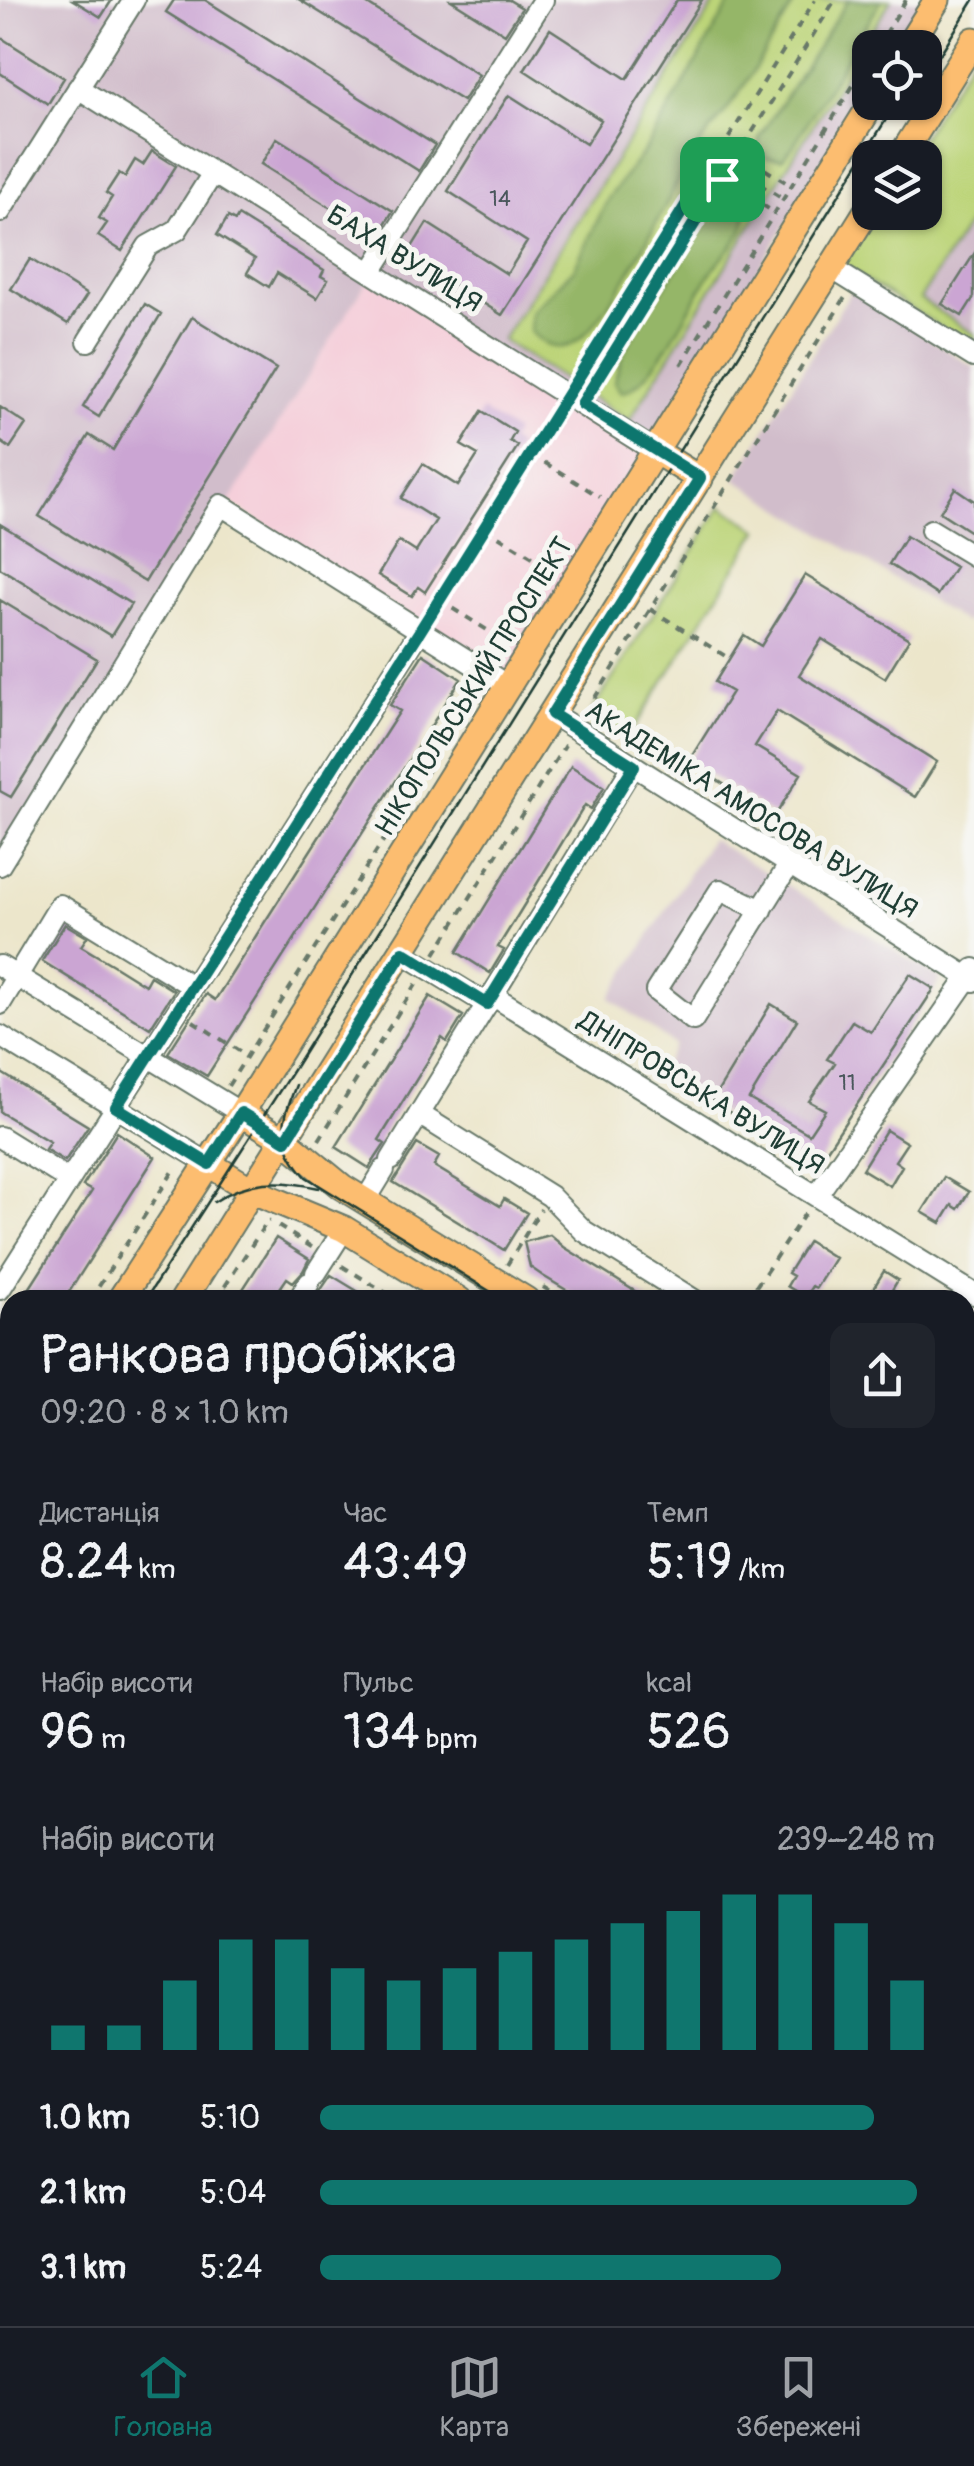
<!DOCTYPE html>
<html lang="uk">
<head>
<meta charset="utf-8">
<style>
	:root { --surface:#171b24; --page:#20242c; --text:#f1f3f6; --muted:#9ea1a6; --line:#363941; --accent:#0f766e }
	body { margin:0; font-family:Pangolin,sans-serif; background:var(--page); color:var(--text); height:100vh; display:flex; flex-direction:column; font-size:38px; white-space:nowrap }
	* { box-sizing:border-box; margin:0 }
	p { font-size:32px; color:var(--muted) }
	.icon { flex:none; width:55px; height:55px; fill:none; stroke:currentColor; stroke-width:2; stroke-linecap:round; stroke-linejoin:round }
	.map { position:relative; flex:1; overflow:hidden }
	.sheet { position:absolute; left:0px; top:1290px; width:975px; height:1038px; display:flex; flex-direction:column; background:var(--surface); border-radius:30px 30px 0 0; box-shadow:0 2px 8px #0004 }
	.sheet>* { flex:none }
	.buttons { position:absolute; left:852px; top:30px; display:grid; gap:20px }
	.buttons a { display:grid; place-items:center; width:90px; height:90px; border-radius:20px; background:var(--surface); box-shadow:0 2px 8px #0004; font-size:50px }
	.pin { position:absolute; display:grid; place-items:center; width:85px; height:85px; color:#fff; margin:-42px; border-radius:20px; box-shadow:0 5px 15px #0006 }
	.round { display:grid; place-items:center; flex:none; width:105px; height:105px; border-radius:20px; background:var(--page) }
	.overview { display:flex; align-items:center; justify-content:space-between; height:170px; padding:0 40px }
	h1 { font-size:55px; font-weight:600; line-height:75px }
	.stats { display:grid; grid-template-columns:repeat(3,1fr); gap:15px; height:170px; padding:10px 40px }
	.stats div { display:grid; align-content:center }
	.stats b { font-size:50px; font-weight:600 }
	.stats small { font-size:28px; font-weight:400 }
	.stats p { font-size:28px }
	.chart { height:280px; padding:20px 40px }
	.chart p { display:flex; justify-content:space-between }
	.chart svg { width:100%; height:180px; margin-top:10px; stroke:var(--accent); stroke-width:6 }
	ul { padding:0 40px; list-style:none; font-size:32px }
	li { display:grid; grid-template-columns:160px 120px 1fr; align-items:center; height:75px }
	li i { height:25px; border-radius:12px; background:var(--accent) }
	.menu { display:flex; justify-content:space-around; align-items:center; height:140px; border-top:2px solid var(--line); background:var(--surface); font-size:28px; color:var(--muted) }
	.menu a { display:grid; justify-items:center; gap:5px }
	.menu .active { color:var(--accent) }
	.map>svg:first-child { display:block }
	.built { fill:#f5cfda }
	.industrial { fill:#d1bdcb }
	.green { fill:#bcd478; stroke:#6e8856; stroke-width:2.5 }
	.forest { fill:#95b668; stroke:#5a7a4e; stroke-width:2.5 }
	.building { fill:#cba5d3 }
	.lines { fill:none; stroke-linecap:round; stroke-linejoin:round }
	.minor-casing { stroke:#677869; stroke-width:24 }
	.major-casing { stroke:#677869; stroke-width:29 }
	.path { stroke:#677869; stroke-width:4; stroke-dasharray:8 8; stroke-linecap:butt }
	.minor { stroke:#fff; stroke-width:20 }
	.major { stroke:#fcbd6f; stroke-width:25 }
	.tram { stroke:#1f3d34; stroke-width:2.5 }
	.route-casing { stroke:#fff; stroke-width:20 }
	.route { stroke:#0f766e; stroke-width:12 }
	.labels { text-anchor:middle; stroke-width:10; stroke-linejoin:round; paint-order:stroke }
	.number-label { font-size:22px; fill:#4a575c }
	.street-label { font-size:28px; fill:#1f3d34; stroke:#f6f6f2 }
</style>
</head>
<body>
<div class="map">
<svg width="974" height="2326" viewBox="0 0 974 2326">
	<rect width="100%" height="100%" fill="#f6f6f2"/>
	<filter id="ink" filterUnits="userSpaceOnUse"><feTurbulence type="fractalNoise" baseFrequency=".01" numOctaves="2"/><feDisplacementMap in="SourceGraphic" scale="20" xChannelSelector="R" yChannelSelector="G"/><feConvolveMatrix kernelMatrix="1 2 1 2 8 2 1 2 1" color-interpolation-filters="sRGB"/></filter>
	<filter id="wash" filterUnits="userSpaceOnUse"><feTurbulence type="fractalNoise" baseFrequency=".0048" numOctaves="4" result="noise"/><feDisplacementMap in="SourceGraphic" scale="40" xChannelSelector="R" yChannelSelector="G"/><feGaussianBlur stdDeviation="2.25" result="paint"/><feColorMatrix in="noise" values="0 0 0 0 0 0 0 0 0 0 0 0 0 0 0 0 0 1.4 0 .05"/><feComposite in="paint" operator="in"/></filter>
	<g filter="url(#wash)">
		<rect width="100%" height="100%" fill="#ece6cb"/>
		<path class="built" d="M369,278l277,174 -140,226 -278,-176z"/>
		<path class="industrial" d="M0,0h717l-215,340 127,81 262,-421h32l-29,47 -24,1v39l-224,365 -277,-174 -369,593z
			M974,215v119l-54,-35z
			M852,290l122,77v242l-9,14 -230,-144z
			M711,839l230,140 -127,190 -156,-93 16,-31 -64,-47z
			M10,1645v271l-5,8 -5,-4v-259z"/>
		<path class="green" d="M717,0h174l-262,421 -127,-81z
			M974,53v162l-54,84 54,35v14l-133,-83 33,-52 51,-1v-54l-16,-1z
			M721,506l38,24 -129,205 -38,-24z
			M965,1653l9,6v131l-9,-5z"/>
		<path class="forest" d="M732,0h64c-19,31 -36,62 -56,92 -17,25 -40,48 -54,74 -20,38 -79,163 -116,179 -15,7 -30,-3 -40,-14l1,-19 43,-43 34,-70 41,-55z
			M848,0h34l-90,148 -10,11 -16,-1 -8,-13 2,-9z
			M727,199l17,7c3,9 3,14 -1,23 -8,17 -23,29 -33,45 -18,27 -56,113 -89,118l-7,-10 10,-32 28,-46 41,-60 21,-39 5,-5z"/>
		<g id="blocks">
			<path class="building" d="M73,0h39l-11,17z
				M174,0h31l230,145 -16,26 -253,-159z
				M300,0h61l118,75 -16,26z
				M451,0h58l13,8 -17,26z
				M677,0h25l-200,315 -95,-60 20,-32 80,51 20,-32 -79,-51 33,-53 28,-43 77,49 15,-24 -77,-50 26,-41 77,50z
				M0,37l64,41 -16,26 -48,-31z
				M277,138l116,73 -16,26 -116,-73z
				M152,151l24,15 -54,85 -24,-15 9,-13 -8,-5 13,-21 -6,-4 13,-20 6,4 10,-17 8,5z
				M238,216l86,54 -3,6 7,4 -11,18 -40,-25 -8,14 -22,-14 8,-14 -38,-24 11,-18 7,4z
				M974,254v43l-12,19 -20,-12z
				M30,259l57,36 -19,29 -57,-35z
				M145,304l16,10 -62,103 -16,-10z
				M192,317l84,52 -131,213 -106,-66 50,-81 24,15z
				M0,407l26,17 -16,24 -10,-7z
				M482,411l33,21 -5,9 8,5 -93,146 -7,-5 -6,9 -34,-21 21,-34 17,11 20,-32 -35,-22 22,-34 35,22 20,-31 -17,-10z
				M955,488l19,13v33l-34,-22z
				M0,524l131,80 -20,32 -111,-68z
				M906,536l49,31 -18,28 -48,-31z
				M805,575l104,64 -24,39 -63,-39 -23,36 138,87 -22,35 -138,-86 -22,35 46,28 -26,42 -87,-54 44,-70 -17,-10 29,-47 17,11z
				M0,600l97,59 -86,138 -11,-6z
				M423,654l38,25 -254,397 -39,-23 38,-59 9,6 145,-227 40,-62 -10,-6z
				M571,766l33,21 -13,22 -6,-4 -72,118 -15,24 6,3 -14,23 -33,-21z
				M65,924l22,13 -6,9 32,19 32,20 5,-9 24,15 -24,37 -108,-67z
				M910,974l24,15 -120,180 -72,-43 3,-4 -33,-21 59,-97 26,16 -48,79 60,35 16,-24 -16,-9 26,-38 -8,-4 25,-38 19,11z
				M430,996l33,20 -16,26 -5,-4 -63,102 6,4 -16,24 -33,-21z
				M0,1072l88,54 -23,35 -20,-12 5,-7 -50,-30z
				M886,1130l21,13 -12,18 7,5 -12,20 -28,-17z
				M117,1132l38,25 -91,143h-42l70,-109 -9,-5z
				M417,1144l22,13 -5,9 66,40 4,-7 23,14 -23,37 -111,-68z
				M944,1177l25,15 -11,17 -6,-4 -11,18 -19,-11z
				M550,1235l14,12 85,53h-66l-40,-24 -13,-9 -6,-25z
				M276,1238l33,21 -6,12 -10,11 -6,-4 -15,22h-36z
				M808,1241l27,17 -19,30 -4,-2 -7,11 -18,-11 6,-10 -5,-3z
				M884,1271l14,9 -12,20h-20z
				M331,1275l41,25h-52l-4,-3z"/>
		</g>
	</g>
	<g filter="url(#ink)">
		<use href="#blocks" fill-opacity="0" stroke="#677869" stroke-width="2.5"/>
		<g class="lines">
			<g class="minor-casing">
				<path id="minor" d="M78,88l577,363
					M0,212l134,-212
					M831,268l143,89
					M371,272l172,-272
					M88,341l60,-95 29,-16 36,-57
					M931,530l43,26
					M552,714l422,267
					M0,865l221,-360 287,181
					M762,910l-42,-20 -64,101 37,29 96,-155
					M403,953l84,51
					M0,966l241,147
					M492,995l482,299
					M0,1004l60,-99 132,81
					M0,1036l209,128
					M419,1114l131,82 34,35 110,69
					M0,1137l69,43
					M391,1160l242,-394
					M817,1195l157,-226
					M365,1201l19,-31
					M316,1273l28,-44
					M0,1289l420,-658
					M298,1300l11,-17
					M965,1423l9,5
					M0,1615l10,7
					M0,1686l10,-15
					M965,1868l9,6
					M0,1940l10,7
					M965,2029l9,6
					M965,2241l9,6
					M0,2268l10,7
					M78,2318l14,8
					M585,2318l14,8"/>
			</g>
			<g class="major-casing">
				<path id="major" d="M907,48l30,-48
					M900,158l74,-118
					M655,451l45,28
					M241,1113l45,28 56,46 184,113
					M209,1164l44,27 91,38 115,71
					M120,1300l121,-187 632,-1011
					M183,1300l687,-1094
					M0,1484l10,-15
					M965,1570l9,6
					M0,1580l10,-16
					M965,1611l9,5"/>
			</g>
			<path class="path" d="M877,48l29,-48
				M724,144l68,42
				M732,167l51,32
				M708,170l67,43
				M681,365l189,-307
				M576,382l239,-382
				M591,390l244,-390
				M531,454l69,43
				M485,528l69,42
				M439,600l69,43
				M650,609l80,50
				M430,615l128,-204
				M586,712l260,-416
				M435,954l130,-209
				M193,1021l54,35
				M228,1086l227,-359
				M319,1140l98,-157
				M278,1226l35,22
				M507,1265l34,-56
				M342,1266l56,34
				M543,1287l21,13
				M90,1300l86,-133
				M216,1300l52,-80 2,1
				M747,1300l59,-88
				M0,1438l10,-15
				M965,1511l9,6
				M965,1650l9,5
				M965,1703l9,-15
				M965,1721l9,5
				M965,1789l9,5"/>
			<use href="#minor" class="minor"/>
			<use href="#major" class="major"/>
			<path class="tram" d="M925,78l49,-78
				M296,1085c-16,40 -19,58 10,92l198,123
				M214,1202c34,-23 65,-23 105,-14
				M145,1300l148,-230 604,-968
				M0,1523l10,-16
				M965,1597l9,6"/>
		</g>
	</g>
	<g class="lines" filter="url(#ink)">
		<g class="route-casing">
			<path id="route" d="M708,170l14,9 -140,225 118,74 -148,236 82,52 -147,238 -84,-52 -117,188 -45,-27 -32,51 -93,-57 304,-476z"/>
		</g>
		<use href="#route" class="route"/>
	</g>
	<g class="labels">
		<g class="number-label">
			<text x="500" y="206">14</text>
			<text x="847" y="1090">11</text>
		</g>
		<g class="street-label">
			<text transform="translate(405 258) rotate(32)" y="10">БАХА ВУЛИЦЯ</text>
			<text transform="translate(473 686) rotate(-58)" y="10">НІКОПОЛЬСЬКИЙ ПРОСПЕКТ</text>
			<text transform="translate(752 809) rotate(32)" y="10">АКАДЕМІКА АМОСОВА ВУЛИЦЯ</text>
			<text transform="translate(702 1092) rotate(32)" y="10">ДНІПРОВСЬКА ВУЛИЦЯ</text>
		</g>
	</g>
</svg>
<div class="buttons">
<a><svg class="icon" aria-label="locate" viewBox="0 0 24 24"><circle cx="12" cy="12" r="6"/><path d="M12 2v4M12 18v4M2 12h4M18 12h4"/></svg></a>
<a><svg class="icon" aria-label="layers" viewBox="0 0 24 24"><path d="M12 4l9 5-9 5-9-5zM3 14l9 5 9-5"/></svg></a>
</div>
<div class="pin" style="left:722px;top:179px;background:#1e9e55"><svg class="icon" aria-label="arrive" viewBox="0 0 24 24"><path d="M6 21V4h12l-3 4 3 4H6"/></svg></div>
<section class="sheet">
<div class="overview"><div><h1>Ранкова пробіжка</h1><p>09:20 · 8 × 1.0 km</p></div><a class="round"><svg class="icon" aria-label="share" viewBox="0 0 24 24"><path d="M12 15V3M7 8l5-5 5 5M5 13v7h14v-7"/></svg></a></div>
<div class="stats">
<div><p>Дистанція</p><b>8.24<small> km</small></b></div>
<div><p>Час</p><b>43:49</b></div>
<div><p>Темп</p><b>5:19<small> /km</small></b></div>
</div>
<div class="stats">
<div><p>Набір висоти</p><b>96<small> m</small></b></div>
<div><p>Пульс</p><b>134<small> bpm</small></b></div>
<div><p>kcal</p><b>526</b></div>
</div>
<div class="chart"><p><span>Набір висоти</span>239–248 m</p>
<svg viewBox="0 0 160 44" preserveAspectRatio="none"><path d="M5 44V38M15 44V38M25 44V27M35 44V17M45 44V17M55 44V24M65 44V27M75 44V24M85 44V20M95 44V17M105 44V13M115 44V10M125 44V6M135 44V6M145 44V13M155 44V27"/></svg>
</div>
<ul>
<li><b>1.0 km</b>5:10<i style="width:90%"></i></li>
<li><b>2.1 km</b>5:04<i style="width:97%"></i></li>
<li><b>3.1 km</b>5:24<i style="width:75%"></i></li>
</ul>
</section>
</div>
<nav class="menu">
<a class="active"><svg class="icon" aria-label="home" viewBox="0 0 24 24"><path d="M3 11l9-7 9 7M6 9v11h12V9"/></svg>Головна</a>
<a><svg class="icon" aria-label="map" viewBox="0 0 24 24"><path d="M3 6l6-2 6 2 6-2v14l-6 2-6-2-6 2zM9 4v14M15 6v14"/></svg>Карта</a>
<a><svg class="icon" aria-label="saved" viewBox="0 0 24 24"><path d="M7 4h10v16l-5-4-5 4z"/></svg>Збережені</a>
</nav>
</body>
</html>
